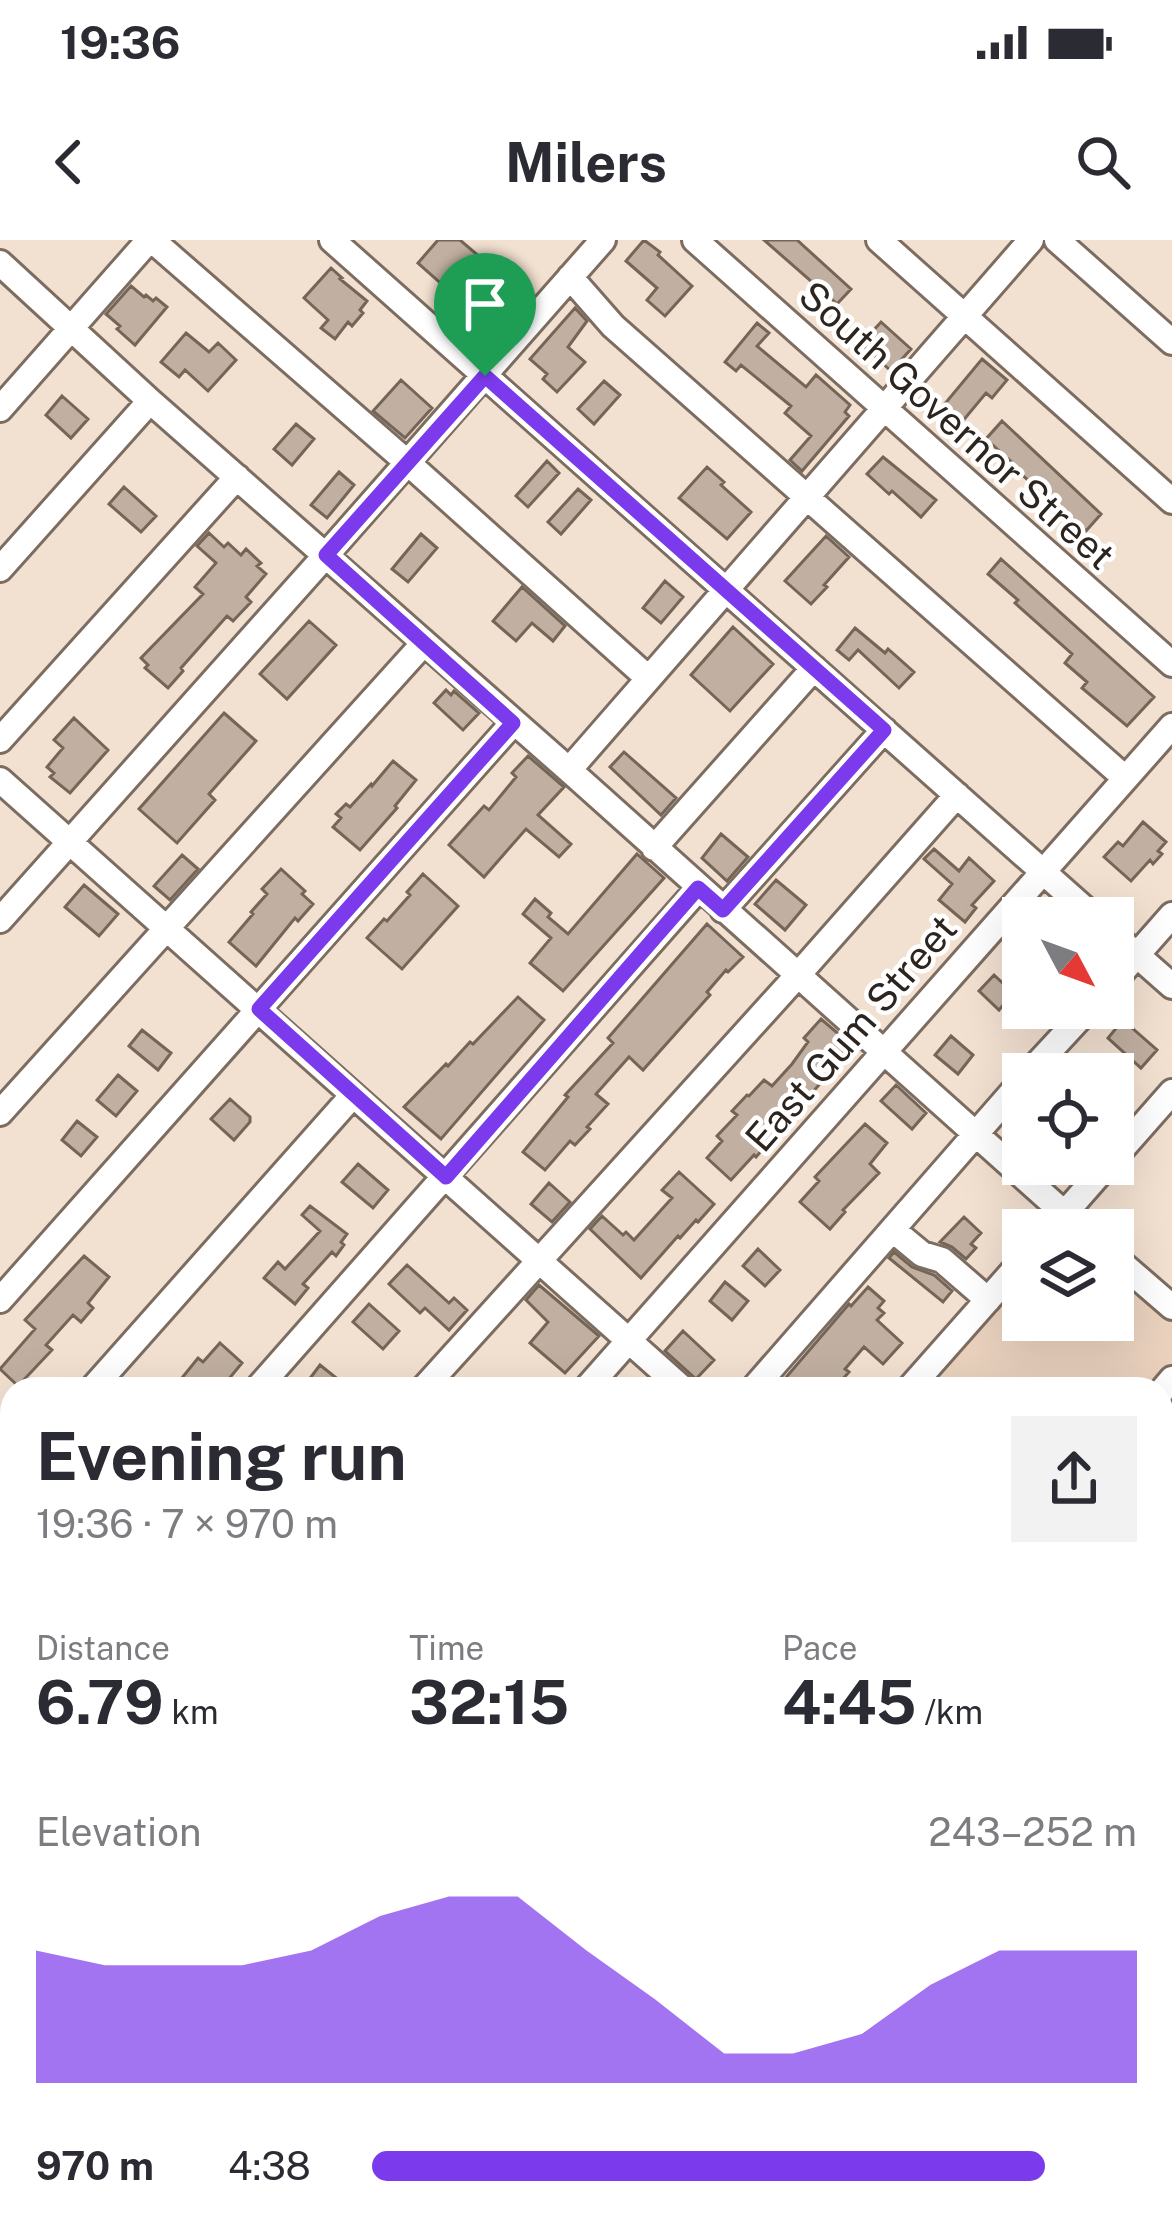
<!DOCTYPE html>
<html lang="en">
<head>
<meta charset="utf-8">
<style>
	:root { --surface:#fff; --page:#f2f2f3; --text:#2b2b33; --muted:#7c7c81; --accent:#7c3aed }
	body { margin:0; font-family:"Public Sans",sans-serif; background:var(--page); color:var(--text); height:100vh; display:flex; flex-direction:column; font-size:45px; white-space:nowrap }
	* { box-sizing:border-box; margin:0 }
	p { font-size:39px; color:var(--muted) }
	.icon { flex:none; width:66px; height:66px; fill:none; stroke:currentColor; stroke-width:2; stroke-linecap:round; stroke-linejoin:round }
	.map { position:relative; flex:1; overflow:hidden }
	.panel { position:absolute; left:0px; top:1137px; width:1173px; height:861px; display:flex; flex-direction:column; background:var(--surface); border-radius:36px 36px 0 0; box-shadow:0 12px 48px #0002 }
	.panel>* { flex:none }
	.needle { width:78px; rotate:131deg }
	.tools { position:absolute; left:1002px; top:657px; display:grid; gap:24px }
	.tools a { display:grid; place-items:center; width:132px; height:132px; border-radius:0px; background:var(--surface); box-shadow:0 12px 48px #0002; font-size:60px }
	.pin { position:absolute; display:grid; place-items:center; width:102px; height:102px; color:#fff; margin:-123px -51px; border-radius:50% 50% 50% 0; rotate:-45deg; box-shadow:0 0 12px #0007 }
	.pin .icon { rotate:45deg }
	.round { display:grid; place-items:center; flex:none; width:126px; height:126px; border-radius:0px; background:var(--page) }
	.overview { display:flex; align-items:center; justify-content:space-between; height:204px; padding:0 36px }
	h1 { font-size:66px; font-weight:700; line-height:90px }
	.metrics { display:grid; grid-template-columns:repeat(3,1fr); gap:18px; height:204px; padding:12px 36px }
	.metrics div { display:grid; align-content:center }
	.metrics b { font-size:60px; font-weight:700 }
	.metrics small { font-size:33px; font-weight:400 }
	.metrics p { font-size:33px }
	.chart { height:336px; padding:24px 36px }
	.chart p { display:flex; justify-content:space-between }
	.chart svg { width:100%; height:216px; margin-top:12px; fill:var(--accent); opacity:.7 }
	ul { padding:0 36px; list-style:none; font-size:39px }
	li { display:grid; grid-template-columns:192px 144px 1fr; align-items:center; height:90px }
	li i { height:30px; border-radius:15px; background:var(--accent) }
	.status { display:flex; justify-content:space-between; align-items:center; height:84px; padding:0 60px; background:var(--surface); direction:ltr }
	.status svg { height:33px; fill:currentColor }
	header { display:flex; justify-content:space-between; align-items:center; height:156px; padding:0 36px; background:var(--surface); font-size:54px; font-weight:700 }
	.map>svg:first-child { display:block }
	.built { fill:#ead2be }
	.building { fill:#c1b0a1; stroke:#756557; stroke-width:3 }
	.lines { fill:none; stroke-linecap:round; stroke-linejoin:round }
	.minor-casing { stroke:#7d6d60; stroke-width:30 }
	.minor { stroke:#fff; stroke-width:24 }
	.route-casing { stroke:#fff; stroke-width:24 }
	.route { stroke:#7c3aed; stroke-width:15 }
	.labels { text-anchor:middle; stroke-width:9; stroke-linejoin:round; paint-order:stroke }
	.street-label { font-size:39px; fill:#2c251f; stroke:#fff }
</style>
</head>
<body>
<div class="status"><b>19:36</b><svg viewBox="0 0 49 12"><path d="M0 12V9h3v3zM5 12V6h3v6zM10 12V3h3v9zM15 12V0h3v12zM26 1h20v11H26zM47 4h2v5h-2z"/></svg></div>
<header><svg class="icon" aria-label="back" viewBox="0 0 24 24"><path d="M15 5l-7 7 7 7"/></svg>Milers<svg class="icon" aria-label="search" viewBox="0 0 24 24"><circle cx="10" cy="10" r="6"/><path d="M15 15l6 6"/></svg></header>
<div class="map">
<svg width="1172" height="1997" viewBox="0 0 1172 1997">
	<rect width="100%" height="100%" fill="#f2e0d0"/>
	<path class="built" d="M1113,1023l59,52v432l-11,12v-370h-244l106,-120v51h90z"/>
	<path class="building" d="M438,0h22l41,35 -2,3 11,9 -21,26 -3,-3 -6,8 -62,-55z
		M644,0l16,12 -2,3 34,31 -27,30 -18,-16 10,-12 -31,-27z
		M764,0h33l54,49 -14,15z
		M331,28l11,10 -2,1 27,22 -7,9 3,3 -11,13 -4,-4 -13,17 -14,-11 7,-8 -24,-22z
		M131,46l13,11 2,-2 7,6 3,-3 11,9 -32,38 -18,-16 3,-3 -14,-12z
		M575,68l12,13 -19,26 17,15 -28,30 -14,-13 4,-5 -17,-15z
		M881,82l30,27 -20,22 -30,-27z
		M757,83l12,10 -12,13 49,41 10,-12 34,30 -5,7 4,4 -47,55 -12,-11 21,-24 -26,-23 6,-7 -50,-41 -5,6 -11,-9z
		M186,93l23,19 9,-9 18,17 -28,31 -23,-21 -6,7 -18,-15z
		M982,119l25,21 -15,18 -6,-5 -29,35 -19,-16z
		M401,140l31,28 -27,30 -32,-27z
		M604,141l16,14 -26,29 -16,-15z
		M62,156l26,23 -17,19 -25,-23z
		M1002,181l99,93 -15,17 -73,-64 2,-2 -29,-26z
		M296,184l18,15 -22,26 -18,-16z
		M883,217l53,43 -15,17 -29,-26 -3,3 -22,-20z
		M547,221l12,12 -31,34 -12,-11z
		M707,227l17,15 -3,3 30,27 -24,27 -48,-41z
		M339,232l15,13 -27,33 -16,-13z
		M124,247l32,29 -15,16 -32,-28z
		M578,249l13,11 -30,34 -13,-12z
		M209,293l15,14 4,-4 13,12 5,-6 15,14 -4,3 9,8 -20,23 5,5 -18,19 -6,-5 -46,52 2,3 -15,17 -23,-20 3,-3 -7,-7 62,-64 -8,-7 21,-24 -19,-17z
		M421,294l16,14 -29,34 -16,-13z
		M826,296l23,21 -25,28 3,2 -16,17 -26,-23z
		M1001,319l153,138 -27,29 -45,-38 5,-6 -22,-19 7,-9 -57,-51 3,-3 -30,-26z
		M665,341l18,16 -22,26 -18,-15z
		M522,347l43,39 -12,15 -21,-18 -16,18 -23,-20z
		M309,381l27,24 -49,54 -27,-25z
		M733,387l40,37 -43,47 -39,-36z
		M855,388l30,25 3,-4 26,23 -15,16 -41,-38 -9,10 -12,-10z
		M446,450l5,5 3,-4 25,22 -16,17 -29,-27z
		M224,473l32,28 -47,53 6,6 -38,43 -38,-34z
		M74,478l34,32 -38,43 -20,-16 4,-4 -7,-6 16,-19 -9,-8z
		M624,512l52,46 -15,17 -51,-48z
		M528,516l36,31 -26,28 33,29 -12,13 -33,-28 -42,48 -35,-32 35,-39 5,4 27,-33 -4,-4z
		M393,521l23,19 -21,26 2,2 -37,42 -27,-23 8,-9 -5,-4 10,-10 4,3 21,-23 1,2z
		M1143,582l23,20 -8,9 4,3 -9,10 -3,-4 -19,21 -27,-24 14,-15 5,4z
		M721,594l27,23 -21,24 -25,-23z
		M934,609l25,22 10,-13 25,23 -22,24 4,3 -11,14 -26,-22 13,-16 -28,-25z
		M637,614l27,24 -101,113 -33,-28 21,-25 -28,-24 12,-15 16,14 -3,4 20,17z
		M182,615l16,14 -28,31 -16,-14z
		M281,629l24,22 -3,3 11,10 -15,17 -3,-3 -39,48 -27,-24 24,-28 -2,-2 16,-18 -5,-5z
		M423,634l35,32 -56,63 -35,-31 17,-19 3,2 23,-26 -3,-3z
		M776,640l30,25 -21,25 -30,-26z
		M84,645l34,29 -19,22 -34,-29z
		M707,684l36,33 -15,15 -2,-2 -19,22 3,3 -67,75 -14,-13 -33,37 12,10 -21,23 3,2 -15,16 -5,-4 -25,29 -22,-18 45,-55 -3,-2 48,-52 -5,-5z
		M994,735l29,27 -7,11 -11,-10 -6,7 -20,-19z
		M518,757l26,23 -103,119 -37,-32 42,-43 2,2 22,-24 3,2z
		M821,779l20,17 -5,4 10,9 -16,18 2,2 -14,17 -62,71 -2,-2 -23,25 -24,-22 15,-17 -5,-5 20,-21 -5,-4 15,-16 2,1 15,-16 8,6 20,-22 16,-22 -4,-4z
		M1123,780l34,30 -16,18 -33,-30z
		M142,790l29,23 -13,17 -29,-24z
		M951,796l22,19 -15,19 -23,-19z
		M118,835l19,16 -21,25 -19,-16z
		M896,845l30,28 -14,16 -31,-28z
		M230,859l20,18v5l-16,18 -23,-21z
		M77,881l20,16 -16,19 -19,-16z
		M865,884l22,19 -17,21 9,9 -36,37 2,2 -15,17 -30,-27 19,-21 -4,-4z
		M358,924l30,26 -15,18 -31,-26z
		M679,932l35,32 -16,18 -2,-2 -16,18 -2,-2 -37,42 -51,-49 12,-13 21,19 3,-3 8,8 38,-42 -10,-8z
		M549,943l21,19 -18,20 -21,-18z
		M310,966l37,28 -6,8 3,3 -8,11 -4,-4 -29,32 5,4 -13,16 -31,-26 14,-16 7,7 35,-38 -18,-16z
		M964,977l17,16 -10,11 5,4 -10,11 -14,-12 -12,-5z
		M758,1009l22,21 -15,16 -22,-20z
		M894,1012l18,15 22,8 18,16 -9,11 -54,-44z
		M84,1016l25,21 -21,26 5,5 -12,14 -8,-7 -27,30 6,5 -34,36 -18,-17 35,-40 -10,-9z
		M407,1025l42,38 5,-5 13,12 -18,20 -24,-22 -5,5 -31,-29z
		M725,1042l23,19 -16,19 -22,-19z
		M539,1045l60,51 -34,37 -35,-30 18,-21 -22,-22z
		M868,1047l16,14 -6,7 6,5 -7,7 25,23 -19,21 -19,-17 -19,22 4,3 -15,17h-44l-8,-7 67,-78 2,2z
		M369,1064l30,27 -16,18 -30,-27z
		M683,1091l31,29 -18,19 -31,-28z
		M220,1103l22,20 -14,17 -11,9h-44l25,-31 5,4z
		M320,1125l20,16 -7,8h-31z
		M12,1309v80l-12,-11v-56z
		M0,1485l12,11v35l-12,14z
		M12,1709v56l-12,14v-56z
		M12,1849v66l-12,14v-66z"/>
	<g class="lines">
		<g class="minor-casing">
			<path id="minor" d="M152,0l256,223 240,215
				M332,0l763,678
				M695,0l477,424
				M879,0l293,261
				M1057,0l115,102
				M0,23l150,138 419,369 514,460
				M570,37l43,49 512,452
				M0,169l149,-169
				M0,329l150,-168
				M0,500l237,-263
				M569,530l462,-530
				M0,540l683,609
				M654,608l160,-180
				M723,670l161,-180
				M0,680l326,-365 277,-315
				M1113,694l59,52
				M1113,742l59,-67
				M1028,834l61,-66
				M0,873l424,-470
				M1113,919l59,-67
				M893,990l29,24 20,6 46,40
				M1050,990l58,-66
				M1113,1016l59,51
				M0,1060l513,-577
				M92,1149l261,-294
				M257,1149l442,-501
				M423,1149l374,-413 160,-181
				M586,1149l586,-663
				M753,1149l270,-309
				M909,1149l114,-129
				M1161,1152l11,-13
				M12,1238l-12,14 12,11
				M0,1439l12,-13
				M1161,1532l11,-12
				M1161,1577l11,10
				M0,1628l12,-14
				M1161,1665l8,7 3,-3
				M1161,1729l11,-12
				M0,1818l12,-14
				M1161,1898l11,10
				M887,1986l13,11
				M1082,1986l12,11
				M9,1997l10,-11
				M166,1997l9,-11
				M321,1997l10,-11
				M460,1997l10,-11
				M601,1997l10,-11
				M747,1997l10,-11"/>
		</g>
		<use href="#minor" class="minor"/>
	</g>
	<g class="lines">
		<g class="route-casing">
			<path id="route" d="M485,136l399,354 -161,180 -25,-22 -252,289 -187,-168 254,-286 -187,-168z"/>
		</g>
		<use href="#route" class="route"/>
	</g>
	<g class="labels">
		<g class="street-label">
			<text transform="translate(957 185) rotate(42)" y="14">South Governor Street</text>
			<text transform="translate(851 793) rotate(-49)" y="14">East Gum Street</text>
		</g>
	</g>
</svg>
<div class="tools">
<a><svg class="needle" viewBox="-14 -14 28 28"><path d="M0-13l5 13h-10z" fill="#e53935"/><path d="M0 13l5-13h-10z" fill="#7c7c81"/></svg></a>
<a><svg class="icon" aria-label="locate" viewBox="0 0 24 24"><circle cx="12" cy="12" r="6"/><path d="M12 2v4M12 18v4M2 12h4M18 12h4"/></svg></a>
<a><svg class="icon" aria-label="layers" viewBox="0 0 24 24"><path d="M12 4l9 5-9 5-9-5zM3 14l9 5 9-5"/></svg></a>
</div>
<div class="pin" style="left:485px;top:136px;background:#1e9e55"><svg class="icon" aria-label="arrive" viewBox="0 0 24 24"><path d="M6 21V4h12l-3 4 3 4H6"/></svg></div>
<section class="panel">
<div class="overview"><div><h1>Evening run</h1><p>19:36 · 7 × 970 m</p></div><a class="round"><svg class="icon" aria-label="share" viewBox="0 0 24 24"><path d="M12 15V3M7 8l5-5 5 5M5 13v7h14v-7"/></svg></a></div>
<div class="metrics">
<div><p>Distance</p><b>6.79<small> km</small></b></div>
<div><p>Time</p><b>32:15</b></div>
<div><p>Pace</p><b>4:45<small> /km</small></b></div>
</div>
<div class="chart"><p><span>Elevation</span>243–252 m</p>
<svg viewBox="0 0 160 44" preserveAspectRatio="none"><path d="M0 44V17L10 20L20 20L30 20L40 17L50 10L60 6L70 6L80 17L90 27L100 38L110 38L120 34L130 24L140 17L150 17L160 17V44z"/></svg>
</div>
<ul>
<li><b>970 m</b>4:38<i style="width:88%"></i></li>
</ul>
</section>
</div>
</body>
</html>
